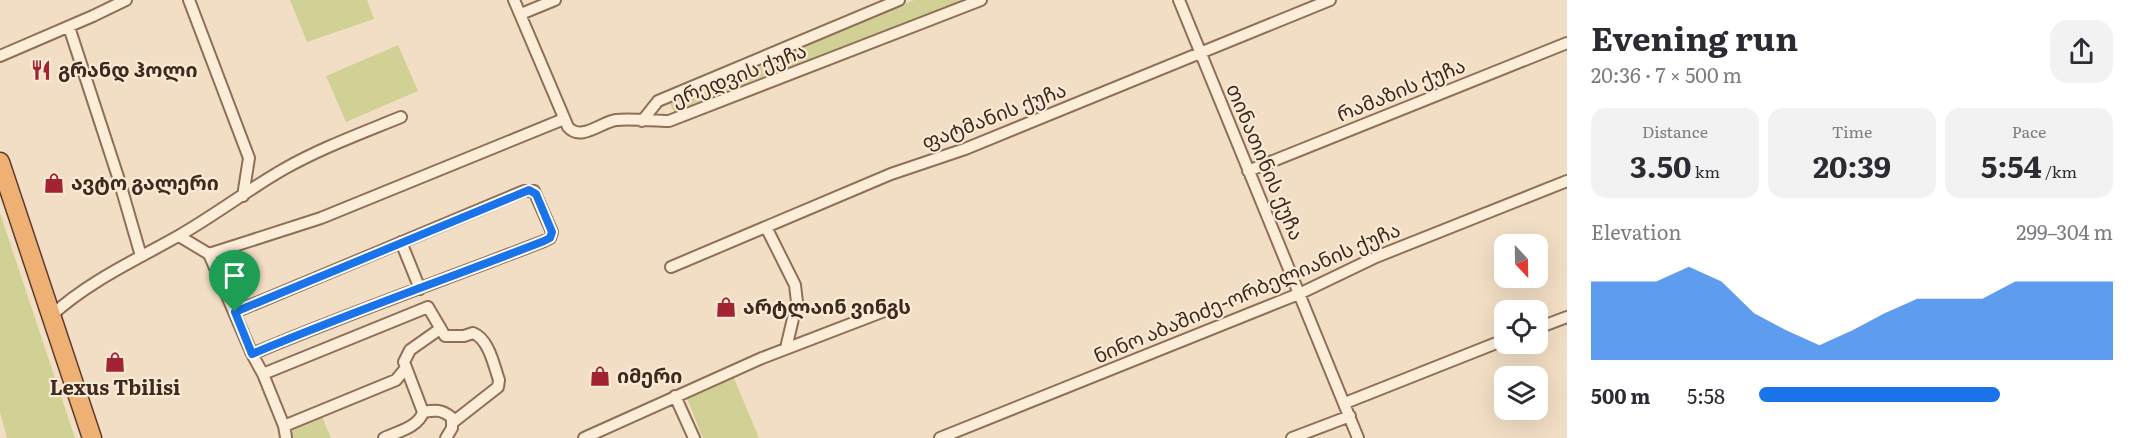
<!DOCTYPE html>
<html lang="en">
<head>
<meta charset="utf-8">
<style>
	:root { --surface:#fff; --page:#f2f2f3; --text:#2b2b33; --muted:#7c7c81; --accent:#1a73e8 }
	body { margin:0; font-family:Literata,"Noto Sans Georgian",serif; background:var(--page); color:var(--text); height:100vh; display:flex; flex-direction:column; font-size:22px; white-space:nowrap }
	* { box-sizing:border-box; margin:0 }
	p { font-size:20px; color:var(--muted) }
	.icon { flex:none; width:33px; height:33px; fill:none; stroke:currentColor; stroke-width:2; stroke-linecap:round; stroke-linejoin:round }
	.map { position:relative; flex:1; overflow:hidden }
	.side { display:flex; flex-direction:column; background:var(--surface); width:570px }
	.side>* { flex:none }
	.needle { width:39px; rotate:158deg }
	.fabs { position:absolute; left:1494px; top:234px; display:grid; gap:12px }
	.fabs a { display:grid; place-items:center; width:54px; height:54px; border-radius:12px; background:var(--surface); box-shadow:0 6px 24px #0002; font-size:30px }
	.pin { position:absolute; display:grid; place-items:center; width:51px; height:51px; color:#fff; margin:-62px -26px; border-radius:50% 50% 50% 0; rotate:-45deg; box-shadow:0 0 6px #0007 }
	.pin .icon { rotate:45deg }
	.round { display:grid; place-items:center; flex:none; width:63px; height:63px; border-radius:18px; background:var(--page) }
	.summary { display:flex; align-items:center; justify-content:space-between; height:102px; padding:0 24px }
	h1 { font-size:33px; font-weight:700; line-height:45px }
	.figures { display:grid; grid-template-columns:repeat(3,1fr); gap:9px; height:102px; padding:6px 24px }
	.figures div { display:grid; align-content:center; border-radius:15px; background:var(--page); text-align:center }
	.figures b { font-size:30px; font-weight:700 }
	.figures small { font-size:16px; font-weight:400 }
	.figures p { font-size:16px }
	.chart { height:168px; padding:12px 24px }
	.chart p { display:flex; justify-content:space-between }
	.chart svg { width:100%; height:108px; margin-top:6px; fill:var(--accent); opacity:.7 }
	ul { padding:0 24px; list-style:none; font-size:20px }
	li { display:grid; grid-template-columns:96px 72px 1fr; align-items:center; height:45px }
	li i { height:15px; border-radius:8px; background:var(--accent) }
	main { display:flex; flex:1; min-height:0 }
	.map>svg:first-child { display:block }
	.green { fill:#d1d196 }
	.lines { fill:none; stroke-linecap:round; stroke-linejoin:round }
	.minor-casing { stroke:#8e6f58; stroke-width:14 }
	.trunk-casing { stroke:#5c3d2d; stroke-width:21 }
	.minor { stroke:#fbedd8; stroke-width:10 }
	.trunk { stroke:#efb074; stroke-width:18 }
	.route-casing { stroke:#fff; stroke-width:12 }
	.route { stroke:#1a73e8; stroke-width:8 }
	.labels { text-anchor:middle; stroke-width:4.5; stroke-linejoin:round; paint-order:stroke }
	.poi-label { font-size:20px; font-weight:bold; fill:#3d291e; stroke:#f8ead4; text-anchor:start }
	.street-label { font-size:20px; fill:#3d291e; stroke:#f8ead4 }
</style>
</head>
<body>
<main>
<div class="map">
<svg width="1567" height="438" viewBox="0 0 1567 438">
	<rect width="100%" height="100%" fill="#f2dec4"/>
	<path class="green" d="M290,0h77l7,19 -67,23z
		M914,0h56l-295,114 -6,-12z
		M398,45l20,46 -72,31 -20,-46z
		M0,213l75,225h-68l-7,-26z
		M733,376l26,62h-56l-17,-42z
		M322,417l9,21h-50l-1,-3z"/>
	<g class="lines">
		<g class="minor-casing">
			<path id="minor" d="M189,0l60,158 -6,38
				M514,0l54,127c13,15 33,-5 48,-7 14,-2 38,1 53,1l312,-121
				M1179,0l179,438
				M521,14l34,-14
				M69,27l50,153 22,76
				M0,56l93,-40 33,-16
				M642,121l16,-20 241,-101
				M1248,171l319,-128
				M766,227l29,58 2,17 -11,46
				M179,236l30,18 43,100 11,20 21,52 2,11
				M401,242l19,47
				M209,254l112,-36 243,-99
				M671,267l220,-93 74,-25 365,-149
				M428,307l17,29h19l9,-3c16,6 21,33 26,47l-1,7 -46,36
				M235,312l289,-121h10l18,41 -2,6 -6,3c-97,38 -196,72 -292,113
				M52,315c37,-34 84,-55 128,-80 35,-20 69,-46 104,-66 37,-21 78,-36 117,-52
				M1538,328l29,-11
				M263,374l165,-67
				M675,396l19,42
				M1345,403l159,-63
				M423,412l-19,-50 6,-12 27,-19 3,-4
				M423,412c12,-2 19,-3 29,6v5
				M284,426l112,-46 9,-11
				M384,438c13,-6 35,-11 39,-26
				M446,438l6,-10v-5
				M584,438l178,-80 125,-48
				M940,438l361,-145 75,-36 191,-76
				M1292,438l58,-22"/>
		</g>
		<g class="trunk-casing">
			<path id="trunk" d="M0,162l92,276"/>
		</g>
		<use href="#minor" class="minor"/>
		<use href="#trunk" class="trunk"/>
	</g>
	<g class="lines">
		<g class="route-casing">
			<path id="route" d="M529,190l7,4 16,38 -2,6 -6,3c-97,38 -196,72 -292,113l-17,-42z"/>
		</g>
		<use href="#route" class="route"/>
	</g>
	<defs>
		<g id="restaurant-bare" transform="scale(1.62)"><path d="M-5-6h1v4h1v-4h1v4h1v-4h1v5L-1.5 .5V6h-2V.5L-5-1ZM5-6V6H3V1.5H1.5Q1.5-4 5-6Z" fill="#a22333" stroke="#f8ead4" stroke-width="2.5" paint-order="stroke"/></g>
		<g id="shop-bare" transform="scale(1.62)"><path d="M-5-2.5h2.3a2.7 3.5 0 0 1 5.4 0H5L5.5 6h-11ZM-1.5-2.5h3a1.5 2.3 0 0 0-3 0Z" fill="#a22333" stroke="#f8ead4" stroke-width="2.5" paint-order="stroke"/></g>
	</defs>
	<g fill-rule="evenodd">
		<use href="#restaurant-bare" x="41" y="70"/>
		<use href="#shop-bare" x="54" y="183"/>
		<use href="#shop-bare" x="726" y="307"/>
		<use href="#shop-bare" x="115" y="362"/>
		<use href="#shop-bare" x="600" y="376"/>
	</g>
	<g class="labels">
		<g class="poi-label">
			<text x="58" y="77">გრანდ ჰოლი</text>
			<text x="71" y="190">ავტო გალერი</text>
			<text x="743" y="314">არტლაინ ვინგს</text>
			<text x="617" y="383">იმერი</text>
			<text x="115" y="395" text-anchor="middle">Lexus Tbilisi</text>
		</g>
		<g class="street-label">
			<text transform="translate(739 75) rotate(-21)" y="7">ერედვის ქუჩა</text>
			<text transform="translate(1401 90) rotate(-22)" y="7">რამაზის ქუჩა</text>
			<text transform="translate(994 116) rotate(-21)" y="7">ფატმანის ქუჩა</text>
			<text transform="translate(1265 162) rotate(67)" y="7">თინათინის ქუჩა</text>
			<text transform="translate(1247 293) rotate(-23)" y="7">ნინო აბაშიძე-ორბელიანის ქუჩა</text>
		</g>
	</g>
</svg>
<div class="fabs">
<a><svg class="needle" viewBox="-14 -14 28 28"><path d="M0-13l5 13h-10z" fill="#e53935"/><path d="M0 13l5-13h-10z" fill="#7c7c81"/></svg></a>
<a><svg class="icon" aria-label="locate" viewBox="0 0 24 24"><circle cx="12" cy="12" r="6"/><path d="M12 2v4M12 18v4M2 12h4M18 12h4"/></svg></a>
<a><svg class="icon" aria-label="layers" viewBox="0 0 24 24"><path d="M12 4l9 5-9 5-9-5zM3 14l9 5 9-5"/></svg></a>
</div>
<div class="pin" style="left:235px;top:312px;background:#1e9e55"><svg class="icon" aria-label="arrive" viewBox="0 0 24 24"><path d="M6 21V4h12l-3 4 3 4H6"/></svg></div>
</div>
<section class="side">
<div class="summary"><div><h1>Evening run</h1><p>20:36 · 7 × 500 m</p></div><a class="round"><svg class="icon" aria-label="share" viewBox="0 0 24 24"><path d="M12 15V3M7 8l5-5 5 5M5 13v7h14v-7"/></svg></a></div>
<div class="figures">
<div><p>Distance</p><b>3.50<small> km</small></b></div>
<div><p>Time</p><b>20:39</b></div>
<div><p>Pace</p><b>5:54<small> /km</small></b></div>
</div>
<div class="chart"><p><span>Elevation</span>299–304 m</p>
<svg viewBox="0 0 160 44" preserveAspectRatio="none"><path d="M0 44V12L10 12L20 12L30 6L40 12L50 25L60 32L70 38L80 32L90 25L100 19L110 19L120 19L130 12L140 12L150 12L160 12V44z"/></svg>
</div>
<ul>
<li><b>500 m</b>5:58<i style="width:68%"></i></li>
</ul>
</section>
</main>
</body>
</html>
